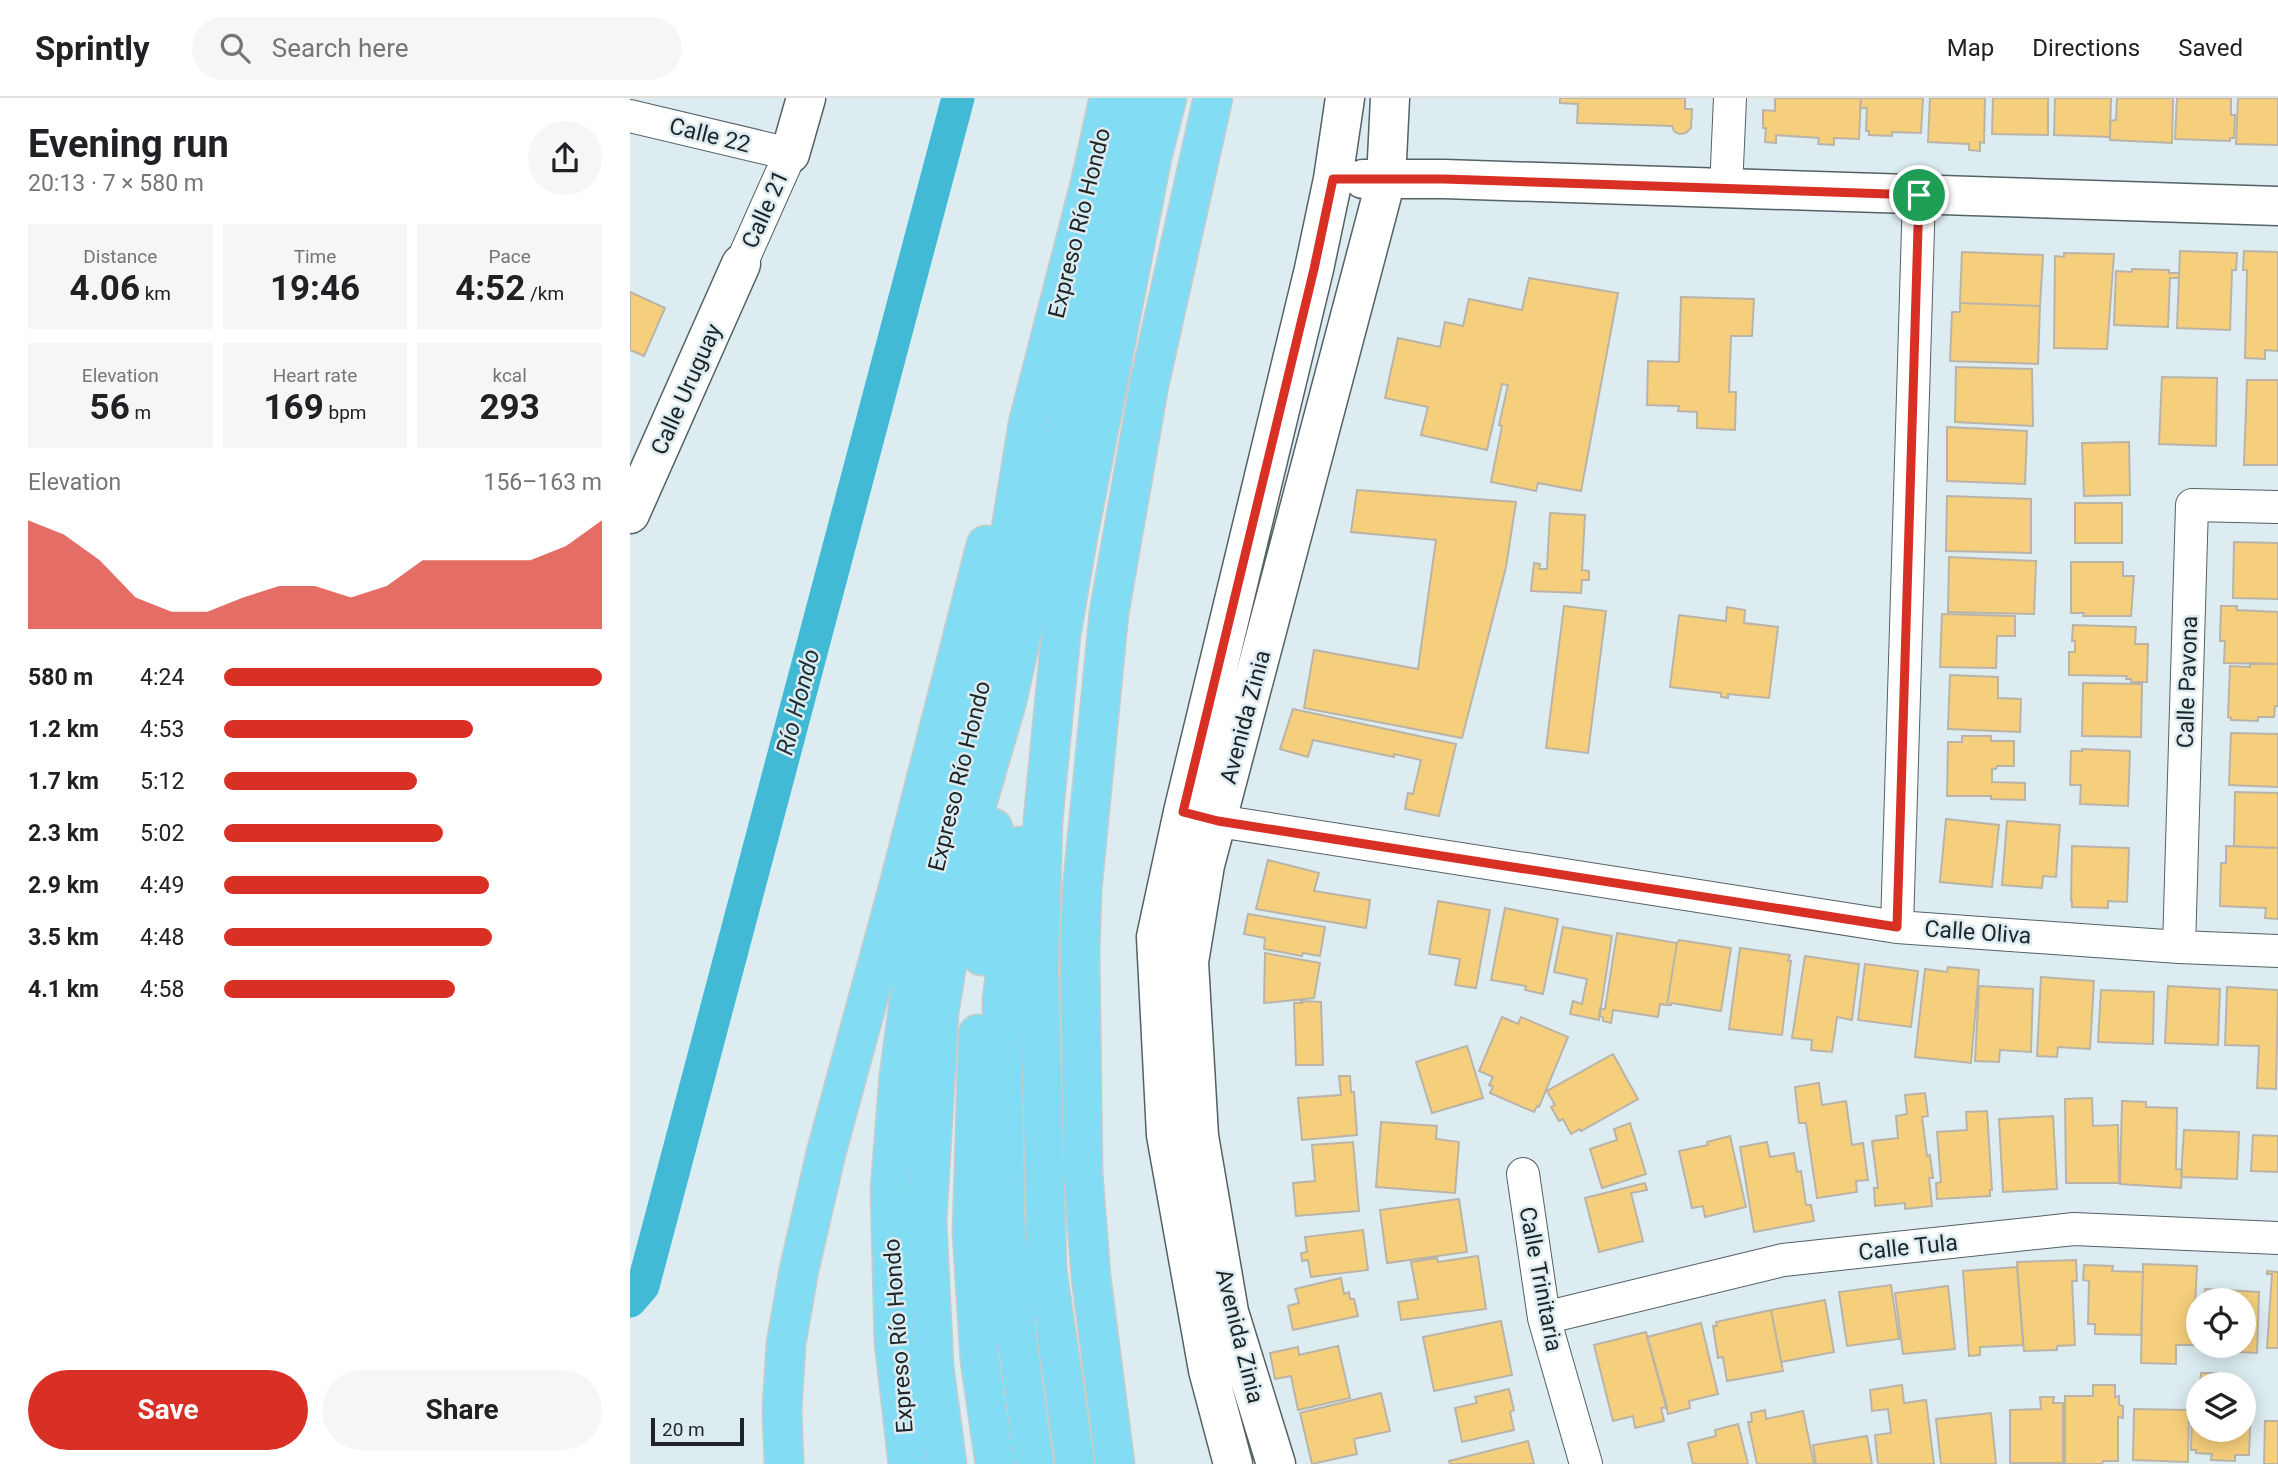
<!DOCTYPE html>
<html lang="en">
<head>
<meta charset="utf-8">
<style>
	:root { --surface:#fff; --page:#f6f6f6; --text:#202124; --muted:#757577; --line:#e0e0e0; --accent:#d93025 }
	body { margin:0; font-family:Roboto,sans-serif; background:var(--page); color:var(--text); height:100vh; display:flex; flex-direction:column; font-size:26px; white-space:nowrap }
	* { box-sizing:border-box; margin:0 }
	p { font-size:23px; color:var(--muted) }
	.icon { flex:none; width:38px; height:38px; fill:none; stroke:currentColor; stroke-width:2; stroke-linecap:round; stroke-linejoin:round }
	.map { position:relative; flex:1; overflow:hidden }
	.sheet { display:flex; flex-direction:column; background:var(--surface); width:630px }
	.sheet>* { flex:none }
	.controls { position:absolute; left:1556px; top:1190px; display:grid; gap:14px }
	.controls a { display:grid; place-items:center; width:70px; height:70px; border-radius:50%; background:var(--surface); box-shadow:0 4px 18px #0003; font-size:35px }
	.scale { position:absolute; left:21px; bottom:18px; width:93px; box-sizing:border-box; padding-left:7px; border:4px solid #1f2527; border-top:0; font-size:19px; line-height:24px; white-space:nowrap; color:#1f2527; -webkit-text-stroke:5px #dcecf0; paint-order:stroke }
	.pin { position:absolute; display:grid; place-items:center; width:60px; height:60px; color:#fff; margin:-30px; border:4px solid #fff; border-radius:50%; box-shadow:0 2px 7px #0007 }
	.round { display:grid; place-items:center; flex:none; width:74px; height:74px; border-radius:37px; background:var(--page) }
	.summary { display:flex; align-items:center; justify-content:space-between; height:119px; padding:0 28px }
	h1 { font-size:38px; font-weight:700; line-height:52px }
	.metrics { display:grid; grid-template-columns:repeat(3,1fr); gap:10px; height:119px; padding:7px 28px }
	.metrics div { display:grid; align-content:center; border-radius:0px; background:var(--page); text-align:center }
	.metrics b { font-size:35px; font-weight:700 }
	.metrics small { font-size:19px; font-weight:400 }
	.metrics p { font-size:19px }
	.chart { height:196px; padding:14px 28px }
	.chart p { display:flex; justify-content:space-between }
	.chart svg { width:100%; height:126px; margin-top:7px; fill:var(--accent); opacity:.7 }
	.button { display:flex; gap:14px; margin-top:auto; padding:14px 28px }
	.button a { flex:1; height:80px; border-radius:42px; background:var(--accent); color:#fff; font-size:28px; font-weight:700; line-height:80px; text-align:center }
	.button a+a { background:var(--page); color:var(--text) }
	ul { padding:0 28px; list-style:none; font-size:23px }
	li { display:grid; grid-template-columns:112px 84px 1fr; align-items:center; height:52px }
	li i { height:18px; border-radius:9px; background:var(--accent) }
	header { display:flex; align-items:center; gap:42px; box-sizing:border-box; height:98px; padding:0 35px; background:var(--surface); border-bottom:2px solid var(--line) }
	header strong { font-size:33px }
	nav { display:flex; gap:38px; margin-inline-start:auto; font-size:24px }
	.search { width:490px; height:63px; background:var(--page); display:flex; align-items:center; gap:18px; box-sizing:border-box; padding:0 24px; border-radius:38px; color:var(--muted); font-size:26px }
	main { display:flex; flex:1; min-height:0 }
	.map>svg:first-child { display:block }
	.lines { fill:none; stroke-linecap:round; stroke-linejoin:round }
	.canal { stroke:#42bad6; stroke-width:33 }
	.building { fill:#f6cf7c; stroke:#bab4a8; stroke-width:2 }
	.minor-casing { stroke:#546165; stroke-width:34 }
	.tertiary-casing { stroke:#546165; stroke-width:41 }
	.motorway-casing { stroke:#c9cbcb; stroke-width:41 }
	.minor { stroke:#fff; stroke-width:32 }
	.tertiary { stroke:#fff; stroke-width:38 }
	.motorway { stroke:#81dcf4; stroke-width:38 }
	.route-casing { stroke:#fff; stroke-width:14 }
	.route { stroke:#d93025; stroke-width:9 }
	.labels { text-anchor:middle; stroke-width:5; stroke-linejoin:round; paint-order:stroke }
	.street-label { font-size:23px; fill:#1f2527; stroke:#dcecf0 }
	.water-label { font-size:24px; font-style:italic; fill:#1b3036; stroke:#dcecf0 }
</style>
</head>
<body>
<header>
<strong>Sprintly</strong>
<div class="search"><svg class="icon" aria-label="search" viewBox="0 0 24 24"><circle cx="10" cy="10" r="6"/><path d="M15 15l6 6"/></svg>Search here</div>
<nav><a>Map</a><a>Directions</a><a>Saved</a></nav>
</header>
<main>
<section class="sheet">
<div class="summary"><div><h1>Evening run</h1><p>20:13 · 7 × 580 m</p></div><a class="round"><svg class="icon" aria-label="share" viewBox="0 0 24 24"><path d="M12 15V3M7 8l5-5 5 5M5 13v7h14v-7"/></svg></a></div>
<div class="metrics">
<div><p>Distance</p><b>4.06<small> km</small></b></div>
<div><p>Time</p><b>19:46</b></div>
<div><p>Pace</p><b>4:52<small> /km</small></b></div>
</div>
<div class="metrics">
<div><p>Elevation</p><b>56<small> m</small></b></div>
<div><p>Heart rate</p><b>169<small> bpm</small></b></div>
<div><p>kcal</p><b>293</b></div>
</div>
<div class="chart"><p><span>Elevation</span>156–163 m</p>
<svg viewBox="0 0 160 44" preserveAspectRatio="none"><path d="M0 44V6L10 11L20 20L30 33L40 38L50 38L60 33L70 29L80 29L90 33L100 29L110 20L120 20L130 20L140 20L150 15L160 6V44z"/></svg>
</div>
<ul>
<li><b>580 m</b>4:24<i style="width:100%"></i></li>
<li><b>1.2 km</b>4:53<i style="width:66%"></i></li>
<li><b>1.7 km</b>5:12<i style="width:51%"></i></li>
<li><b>2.3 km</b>5:02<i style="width:58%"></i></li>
<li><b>2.9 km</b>4:49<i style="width:70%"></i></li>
<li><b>3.5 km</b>4:48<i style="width:71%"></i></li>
<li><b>4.1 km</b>4:58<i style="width:61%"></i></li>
</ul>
<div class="button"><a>Save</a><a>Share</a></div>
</section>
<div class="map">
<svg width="1648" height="1366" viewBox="0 0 1648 1366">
	<rect width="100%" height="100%" fill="#dcecf0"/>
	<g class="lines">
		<path class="canal" d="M0,1203l13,-15 315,-1188"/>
	</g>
	<path class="building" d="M930,0h125v11h7l-1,19 -5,5 -7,1 -5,-3 -2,-5 -95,-3 1,-19 -18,-1z
		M1145,0h86l-2,41 -25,-1v7l-16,-1 1,-6 -43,-3v8l-11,-1 1,-14h-3v-18l12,1z
		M1231,0h62l-2,35 -29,-1v4l-23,-1v-4h-3l1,-23h-7z
		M1300,0h55l-1,45 -4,-1v9l-11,-1v-6l-41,-2z
		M1363,0h55v37l-56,-1z
		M1425,0h56l-1,39 -56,-2z
		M1487,0h56l-1,45 -62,-3v-19l6,-1z
		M1547,0h54v17h4l-1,23h-4v3l-55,-2z
		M1608,0h40v47l-42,-1z
		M1550,153l57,2 -1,17h-4l-2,60 -53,-2z
		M1614,153l34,1v99l-13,-1v9l-20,-1 2,-88h-4z
		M1332,154l81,3 -3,51 -80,-3z
		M1434,155l50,1 -7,95 -53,-1 1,-92 9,1z
		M1502,171l37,1v3h10v5h-9l-2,49 -54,-2 2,-54 16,1z
		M899,180l89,15 -37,198 -43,-8 -2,8 -45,-9 11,-56 -3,-1 9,-40 -6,-1 -15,66 -66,-15 7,-28 -43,-9 13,-60 42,9 5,-25 18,4 6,-27 53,11z
		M0,194l35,16 -21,48 -14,-6z
		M1051,199l73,2 -2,37h-21l-2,56h7l-1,38 -38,-2v-16l-19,-1 1,-5 -32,-1 1,-44 31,1z
		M1330,205l80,3 -2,58 -88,-3 2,-49h8z
		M1326,269l76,2 1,57 -78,-4z
		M1532,279l55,1 -1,68 -57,-2z
		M1617,282h31v85h-34z
		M1317,329l80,4 -2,53 -78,-3z
		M1499,344l1,53 -46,1 -2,-53z
		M727,392l159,12 -10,65 -44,171 -158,-30 10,-58 104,19 18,-129 -85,-8z
		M1317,398l84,3v54l-85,-2z
		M1445,405h47v40h-47z
		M920,415l35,2 -3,55 7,1v9h-7l-1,13 -50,-2 3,-28 6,1 -1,5h8z
		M1604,444l44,1v56l-45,-1z
		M1319,459l87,4 -2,53 -86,-2z
		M1441,464h52v14h11l-3,40h-48l1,-3h-13z
		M934,508l42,5 -18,142 -42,-5z
		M1591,508h16v4l41,2v52l-54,-1 1,-22h-5z
		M1097,509l18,3 -1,13 34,4 -9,71 -41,-4v4l-7,-1v-4l-51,-6 9,-72 47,6z
		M1312,516l73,2v20h-18l-1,32 -56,-1z
		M1443,527l63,2 -1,17h13l-1,38h-16v-3h-5l1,-3 -58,-1v-23h6v-11h-3z
		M1620,565l28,1v42h-3l-1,11h-16v4l-27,-1v-2l-3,-1 2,-51 20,1z
		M1320,577l48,2v21l23,1 -1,33 -72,-3z
		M1453,585l59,1 -1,53 -59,-1z
		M663,611l163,35 -17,72 -34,-7 3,-16 5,1 8,-34 -27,-6v3l-81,-17 -5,17 -28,-8z
		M1601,635l47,1v53l-49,-2z
		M1332,638h29v5h23v25h-17l-1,3h-4v13l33,1v17l-34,-1v-3h-44l1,-54h14z
		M1452,651l48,2 -2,55 -48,-2 1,-19h-11l1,-34h11z
		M1605,694l43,1v55l-44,-2z
		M1316,721l53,6 -7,62 -52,-5z
		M1377,723l53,4 -4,52 -13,-1 -1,12 -40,-3z
		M1442,748l57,2 -2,54 -19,-1v7l-36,-1v-6h-1z
		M1596,748l52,2v71l-13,-1 1,-10 -46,-2 1,-43h5z
		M638,762l51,13 -5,18 56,9 -4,28 -110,-19z
		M808,803l52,9 -14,78 -21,-3 5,-26 -31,-5z
		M875,810l53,11 -15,75 -18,-4 1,-4 -35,-6z
		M618,816l77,13 -5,29 -17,-3 -1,3 -38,-7 1,-11 -21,-4z
		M933,829l49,9 -13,84 -29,-6 3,-13 9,3 5,-25 -33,-7z
		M987,835l60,10 -10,62 -7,-1 -2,13 -45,-7 -2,13 -8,-2v-4l-4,-1 1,-8 5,1z
		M1049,842l52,8 -10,63 -50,-8v2h-4l10,-62z
		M1110,850l50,7 -2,6h3l-9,74 -53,-6z
		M635,855l55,10 -6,35 -50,5z
		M1175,858l54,8 -7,56 -15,-3 -5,35 -21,-2 1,-10 -20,-2z
		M1235,866l53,7 -7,56 -53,-7z
		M1318,869l31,3 -8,93 -56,-6 10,-88 22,3z
		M1411,879l53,4 -4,68 -32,-2 -1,10 -20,-1z
		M1349,888l54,3 -2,63 -31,-2 -1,12 -24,-1z
		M1538,888l52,3 -2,56 -53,-2z
		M1597,889l51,3 -2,99 -19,-1 2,-42 -34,-1z
		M1471,892l53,2 -1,52 -55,-2z
		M671,903l20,1 2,63h-27l-2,-62h8z
		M872,919l16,7 3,-7 47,20 -29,70 -2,-1 -3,6 -44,-19 3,-6 -4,-2 4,-8 -14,-6z
		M837,948l16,52 -51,15 -16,-51z
		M983,956l25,45 -57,32 -1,-2 -9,5 -8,-15 -4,2 -8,-14 4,-2 -8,-14z
		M709,978h11l1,16h3l3,43 -55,5 -4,-42 43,-3z
		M1189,985l3,22 24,-4 6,44 11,-2 5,37 -12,1 1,11 -40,6 -11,-75h-7l-4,-36z
		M1295,995l3,23 -6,1 5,39 3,-1 3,23h-4l3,28 -27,3v-6l-30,3 -1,-18h4l-6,-47 26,-3 -2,-22 11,-2 -2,-19z
		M1462,1000l1,28 25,-1 1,58h-53l-1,-84z
		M1492,1003l24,1v5l31,1 -1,61 6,1 -1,18 -61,-4z
		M1357,1013l5,79h-2v6l-53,3 -1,-16 5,-1 -4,-50 30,-2 -1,-18z
		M1423,1018l4,73 -54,3 -4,-73z
		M751,1024l56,4 -1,13 23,3 -4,51 -79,-6z
		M1000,1025l16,51 -44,14 -12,-39 27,-9 -3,-11z
		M1554,1032l55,2 -2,47 -56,-2z
		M1623,1037l25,1v36l-27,-1z
		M1100,1038l16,71 -41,10 -2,-11 -11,2 -13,-57 29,-6 -1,-3z
		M723,1044l6,69 -63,5 -3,-33 22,-2 -3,-36z
		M1137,1044l3,15 24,-4 3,19 4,-1 5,34h5l3,16 -60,11 -14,-85z
		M1015,1085l2,7 -16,3 12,48 -44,11 -14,-54z
		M829,1101l8,53 -80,11 -7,-53z
		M733,1132l5,40 -57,7 -3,-17 -6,1 -1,-8 6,-1 -2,-15z
		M848,1158l8,53 -85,11 -3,-18 20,-3 -7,-37 26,-4 1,4z
		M1446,1162l1,21h-5l3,64 -18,1v4l-33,1 -7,-89z
		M1513,1166l54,2 -2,41h3v18h-4v20h-18v19l-35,-1z
		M1454,1167l29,1 -1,5 31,1 -2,63 -46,-1v-10h-7l1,-43 -6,-1z
		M1387,1169l6,78 -43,2v8l-11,1 -6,-85z
		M1637,1173l11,1v76h-11l5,-74h-5z
		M711,1180l3,16 5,-2 1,7h4l4,17 -65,14 -5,-24 11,-3 -4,-14z
		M1261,1187l8,54 -52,7 -8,-54z
		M1318,1188l7,63 -52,5 -8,-61z
		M1575,1191l54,3 -2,61 -18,-1v-6h5v-46h-40z
		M1195,1202l9,52 -53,10 -10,-52z
		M1141,1212l12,61 -56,10 -4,-24 -5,1 -5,-32h4l-1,-4z
		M871,1223l11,54 -78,16 -11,-54z
		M1071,1225l17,71 -29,7 1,7 -22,6 -21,-77z
		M1016,1234l21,75 -6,1 3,13 -29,7 -2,-12 -20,5 -19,-76z
		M708,1248l12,52 -52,12 -7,-34 -16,3 -5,-26 28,-6 1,8z
		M1571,1275h22v11h-23z
		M1272,1287l2,18 22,-3 8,64h-56l-3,-29 16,-2 -3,-24 -16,2 -2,-21z
		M1463,1287h22v12l4,-1v9l4,1v12l-5,-1v44h-15l-1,3h-37v-68h28z
		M879,1291l5,21 -4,2 4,18 -52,12 -7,-34 22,-5 -2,-6z
		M751,1295l9,38 -36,8 3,15 -45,10 -12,-51z
		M1568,1298v34h46v-27l7,1 -2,51h-14v6l-24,-1 1,-6 -16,-1v-3h-5l1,-35h5z
		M1410,1299h14l-1,6h10v60h-53v-53l31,-1z
		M1504,1311l55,1 -1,52 -55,-2z
		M1135,1312l1,9 37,-8 11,53h-57l-9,-42h4l-1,-9z
		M1361,1315l5,51h-55l-5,-45z
		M1635,1323h13v43h-14z
		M1108,1326l10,40h-55l-5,-21 28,-7 -1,-6z
		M1237,1338l5,28h-56l-3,-19z
		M898,1343l6,23h-84l-1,-3z"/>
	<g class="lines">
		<g class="minor-casing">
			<path id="minor" d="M0,18l160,38 -49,110
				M1096,91l4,-91
				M565,717l23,6 679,106 282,20 99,4
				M1267,829l22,-732
				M1549,849l13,-442 86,2
				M893,1076l21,144 42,146
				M914,1220l239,-58 291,-31 204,9"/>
		</g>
		<g class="tertiary-casing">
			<path id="tertiary" d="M160,56l16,-56
				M733,81h81l834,27
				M0,416l111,-250
				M603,1366l-25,-94 -42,-235 -10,-198 27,-125 131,-543 19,-90 12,-81
				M646,1366l-47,-152 -30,-176 -10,-174 16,-97 181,-685 4,-82"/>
		</g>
		<g class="motorway-casing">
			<path id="motorway" d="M390,748l-18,155 3,216 12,122 17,125
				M352,858l11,-128
				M348,936l-6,199 8,127 15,104
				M154,1366l-2,-55 4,-65 13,-74 27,-117 72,-264 88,-344
				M278,1366l-14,-123 -4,-151 9,-114 13,-96 14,-69 69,-284 33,-203 62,-240 19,-86
				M317,1366l-13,-97 -7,-146 12,-208 29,-179 39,-133 132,-603
				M445,1366l-28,-195 -8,-301 4,-148 18,-185 17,-99 74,-379 15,-59
				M485,1366l-24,-187 -8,-104 -3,-222 2,-61 27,-277 40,-228 64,-287"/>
		</g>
		<use href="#minor" class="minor"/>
		<use href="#tertiary" class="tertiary"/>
		<use href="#motorway" class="motorway"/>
	</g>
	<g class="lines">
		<g class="route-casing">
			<path id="route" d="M703,81h111l475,16 -22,732 -679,-106 -35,-9 131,-543z"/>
		</g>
		<use href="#route" class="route"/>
	</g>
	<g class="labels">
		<g class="street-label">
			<text transform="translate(80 37) rotate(14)" y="8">Calle 22</text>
			<text transform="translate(135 111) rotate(-66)" y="8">Calle 21</text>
			<text transform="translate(449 125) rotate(-76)" y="8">Expreso Río Hondo</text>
			<text transform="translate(56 291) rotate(-66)" y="8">Calle Uruguay</text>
			<text transform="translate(1557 584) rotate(-88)" y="8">Calle Pavona</text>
			<text transform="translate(615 619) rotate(-75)" y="8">Avenida Zinia</text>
			<text transform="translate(329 678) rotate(-76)" y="8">Expreso Río Hondo</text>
			<text transform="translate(1348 834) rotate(4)" y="8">Calle Oliva</text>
			<text transform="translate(1278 1149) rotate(-6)" y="8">Calle Tula</text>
			<text transform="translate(911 1181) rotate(79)" y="8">Calle Trinitaria</text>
			<text transform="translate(268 1238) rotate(-94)" y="8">Expreso Río Hondo</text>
			<text transform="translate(610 1238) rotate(76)" y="8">Avenida Zinia</text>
		</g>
		<g class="water-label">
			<text transform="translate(168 604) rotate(-75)" y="8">Río Hondo</text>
		</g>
	</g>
</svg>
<div class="controls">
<a><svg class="icon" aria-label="locate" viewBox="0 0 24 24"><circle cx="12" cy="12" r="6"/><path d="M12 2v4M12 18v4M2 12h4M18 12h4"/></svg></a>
<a><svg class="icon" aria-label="layers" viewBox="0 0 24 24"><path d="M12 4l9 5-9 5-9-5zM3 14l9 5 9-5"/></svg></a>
</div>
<div class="scale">20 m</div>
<div class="pin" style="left:1289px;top:97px;background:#1e9e55"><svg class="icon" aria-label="arrive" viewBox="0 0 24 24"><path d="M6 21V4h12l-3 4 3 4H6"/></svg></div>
</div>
</main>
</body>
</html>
